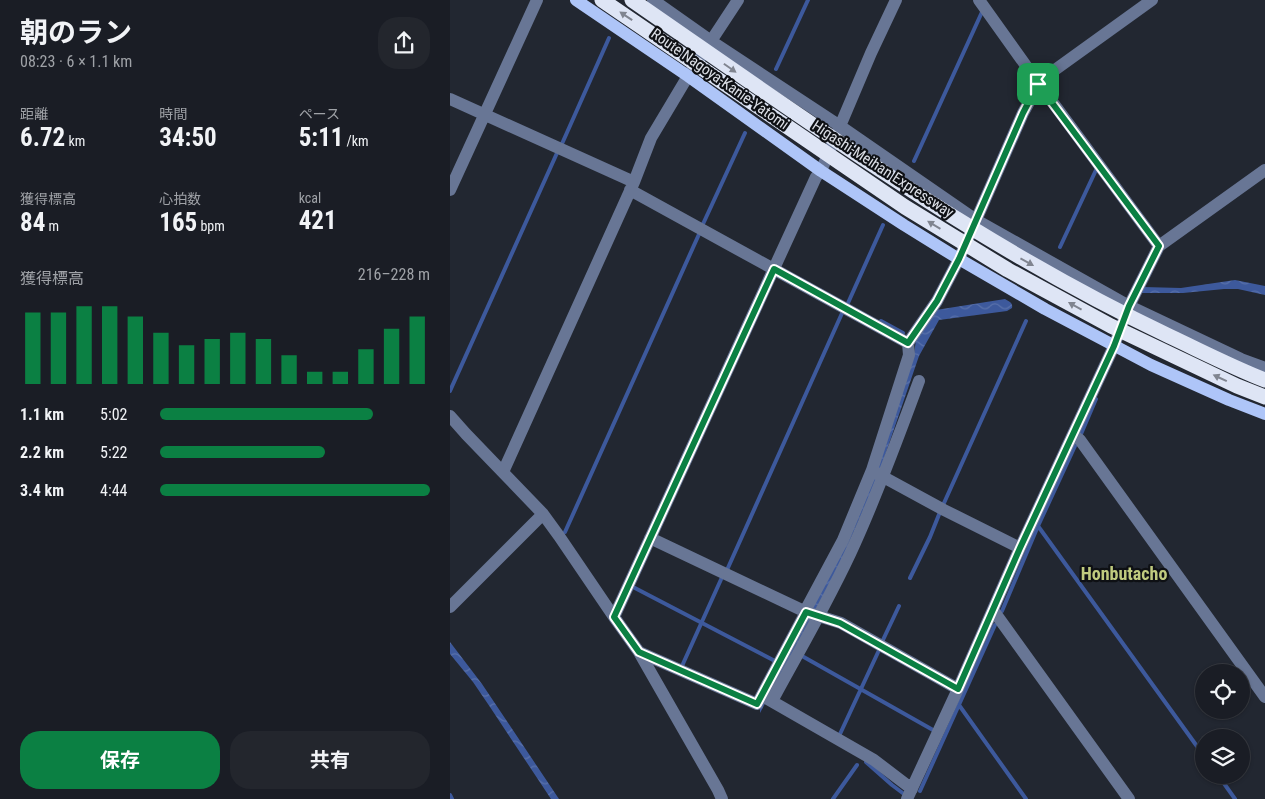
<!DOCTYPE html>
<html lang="ja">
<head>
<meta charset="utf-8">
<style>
	:root { --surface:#1a1d25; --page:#23262d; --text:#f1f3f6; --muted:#9fa2a7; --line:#383b42; --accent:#0b8043 }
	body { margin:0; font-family:"Roboto Condensed","Noto Sans JP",sans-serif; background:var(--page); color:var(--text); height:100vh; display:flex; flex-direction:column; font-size:19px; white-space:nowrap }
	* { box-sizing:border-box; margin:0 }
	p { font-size:16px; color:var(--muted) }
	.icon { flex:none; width:28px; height:28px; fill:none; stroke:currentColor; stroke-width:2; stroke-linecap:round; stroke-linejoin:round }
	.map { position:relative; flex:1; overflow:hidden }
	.side { display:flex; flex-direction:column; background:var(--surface); width:450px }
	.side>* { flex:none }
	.fabs { position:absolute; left:745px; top:664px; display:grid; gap:10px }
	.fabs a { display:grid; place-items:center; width:55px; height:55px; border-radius:50%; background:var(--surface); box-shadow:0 1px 4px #0004,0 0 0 1px var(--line); font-size:25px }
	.pin { position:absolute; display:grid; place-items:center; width:42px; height:42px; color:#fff; margin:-21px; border-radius:10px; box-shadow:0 2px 8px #0006 }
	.round { display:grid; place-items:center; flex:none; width:52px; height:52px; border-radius:20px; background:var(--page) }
	.head { display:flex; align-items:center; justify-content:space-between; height:85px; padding:0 20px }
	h1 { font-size:28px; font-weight:700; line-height:38px }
	.metrics { display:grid; grid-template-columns:repeat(3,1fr); gap:8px; height:85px; padding:5px 20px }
	.metrics div { display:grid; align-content:center }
	.metrics b { font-size:25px; font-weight:700 }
	.metrics small { font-size:14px; font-weight:400 }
	.metrics p { font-size:14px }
	.chart { height:140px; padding:10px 20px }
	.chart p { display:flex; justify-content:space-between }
	.chart svg { width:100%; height:90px; margin-top:5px; stroke:var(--accent); stroke-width:6 }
	.button { display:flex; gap:10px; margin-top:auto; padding:10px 20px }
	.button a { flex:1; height:58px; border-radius:20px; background:var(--accent); color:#fff; font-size:20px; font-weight:700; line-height:58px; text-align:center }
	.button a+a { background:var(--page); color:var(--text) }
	ul { padding:0 20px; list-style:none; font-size:16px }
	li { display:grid; grid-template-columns:80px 60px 1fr; align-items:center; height:38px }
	li i { height:12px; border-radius:6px; background:var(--accent) }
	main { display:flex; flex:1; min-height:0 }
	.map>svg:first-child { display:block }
	.water { fill:url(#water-waves) }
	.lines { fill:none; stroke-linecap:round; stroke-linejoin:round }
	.stream { stroke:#3d599c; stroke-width:4 }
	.minor { stroke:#687695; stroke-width:12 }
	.major { stroke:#aec5f8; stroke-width:12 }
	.highway-bridge { stroke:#dee5f5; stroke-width:15 }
	.oneway { fill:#808590 }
	.route-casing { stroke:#fff; stroke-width:10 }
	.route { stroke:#0b8043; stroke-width:6 }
	.labels { text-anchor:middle; stroke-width:4.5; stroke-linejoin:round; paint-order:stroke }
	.street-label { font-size:15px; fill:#dde0e7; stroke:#0e1014 }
	.quarter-label { font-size:18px; font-weight:bold; fill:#c0cb7f; stroke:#0e1014 }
</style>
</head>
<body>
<main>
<section class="side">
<div class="head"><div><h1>朝のラン</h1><p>08:23 · 6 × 1.1 km</p></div><a class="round"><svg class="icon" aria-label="share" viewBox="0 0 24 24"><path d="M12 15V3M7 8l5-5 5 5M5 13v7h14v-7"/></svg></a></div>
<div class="metrics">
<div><p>距離</p><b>6.72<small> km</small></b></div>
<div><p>時間</p><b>34:50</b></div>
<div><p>ペース</p><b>5:11<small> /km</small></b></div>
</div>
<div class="metrics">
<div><p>獲得標高</p><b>84<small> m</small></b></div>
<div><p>心拍数</p><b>165<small> bpm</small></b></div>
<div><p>kcal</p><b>421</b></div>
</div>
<div class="chart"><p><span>獲得標高</span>216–228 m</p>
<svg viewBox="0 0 160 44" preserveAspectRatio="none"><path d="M5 44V9M15 44V9M25 44V6M35 44V6M45 44V11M55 44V19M65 44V25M75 44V22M85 44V19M95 44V22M105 44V30M115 44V38M125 44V38M135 44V27M145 44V17M155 44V11"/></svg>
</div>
<ul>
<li><b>1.1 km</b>5:02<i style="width:79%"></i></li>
<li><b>2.2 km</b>5:22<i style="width:61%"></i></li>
<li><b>3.4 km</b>4:44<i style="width:100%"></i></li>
</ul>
<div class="button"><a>保存</a><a>共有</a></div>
</section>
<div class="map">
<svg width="815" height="799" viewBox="0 0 815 799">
	<defs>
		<pattern id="water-waves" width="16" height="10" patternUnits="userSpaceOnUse" patternTransform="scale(1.25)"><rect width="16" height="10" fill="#3d599c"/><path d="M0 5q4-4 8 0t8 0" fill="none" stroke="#5971aa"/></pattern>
	</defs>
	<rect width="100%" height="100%" fill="#222731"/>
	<path class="water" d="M785,280l30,6v9l-27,-6h-14l-41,4h-41l1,-6 38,1z
		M555,299c5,3 8,4 7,9l-5,3 -68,9 -20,36 -41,120 -39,90 -79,147v-4l85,-167 68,-182 3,-20 20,-30z
		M0,642l32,42 77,115h-8l-61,-92 -17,-25 -23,-28z"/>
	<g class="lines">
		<path class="stream" d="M326,69l32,-69
			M111,146l48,-108
			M464,161l68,-149
			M253,224l42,-91
			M610,247l36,-77
			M398,303l35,-78
			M431,321l22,12
			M0,391l107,-238
			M631,434l15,-35
			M494,503l82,-182
			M588,526l166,230
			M115,532l135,-300
			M277,570l116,-259
			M460,578l20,-41 10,-25
			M183,587l142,74
			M552,611l36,-85 37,-80
			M432,642l17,-36
			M352,656l131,74
			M232,666l41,-91
			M509,705l67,94
			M390,734l40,-86
			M416,762l26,23 12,9
			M768,775l17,24
			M470,791l75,-166
			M0,795l2,4
			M383,799l24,-34"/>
		<path class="minor" d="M203,0l58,41 129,85 136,94 153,86 112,53 24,9
			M529,0l60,84 120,162
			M0,99l184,83
			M0,190l87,-190
			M180,190l278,153
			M0,416l16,18 77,80 16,22 55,81 25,35 79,138 4,9
			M623,435l7,5 185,257
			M53,472l131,-290 17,-44 37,-62 50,-76
			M426,473l68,37 76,38
			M200,538l156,74 35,11 117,66
			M0,607l93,-93
			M543,610l136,189
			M355,611l38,-71 29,-70 37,-115 -1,-12 29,-42 22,-42 64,-146 16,-29 6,-7 107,-77
			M164,617l202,-440 5,-6 50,-118 25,-53
			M189,652l118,52 49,-92
			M316,698l108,62 38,29
			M322,701c28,-52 59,-104 83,-158 24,-53 44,-108 64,-162
			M457,799l51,-110 62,-141 94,-202 15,-40 30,-60 106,-76"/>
		<path class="major" d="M126,0l112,76 133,95 83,54 55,34 86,50 106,56 78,35 36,14"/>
		<path class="highway-bridge" d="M152,0l303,207 103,63 103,56 126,60 28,11
			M182,0c174,120 345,245 537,336 32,15 63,31 96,44"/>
	</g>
	<defs><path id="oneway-solid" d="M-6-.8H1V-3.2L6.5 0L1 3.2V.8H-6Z" transform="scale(1.25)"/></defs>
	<g class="oneway">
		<use href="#oneway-solid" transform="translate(176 16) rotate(-146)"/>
		<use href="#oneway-solid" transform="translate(280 68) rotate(35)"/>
		<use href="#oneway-solid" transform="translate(484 225) rotate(-149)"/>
		<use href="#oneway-solid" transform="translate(577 262) rotate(29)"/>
		<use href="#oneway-solid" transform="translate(625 306) rotate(-151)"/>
		<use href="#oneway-solid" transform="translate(770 378) rotate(-155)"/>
	</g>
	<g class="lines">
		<g class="route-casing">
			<path id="route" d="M588,84l121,162 -30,60 -15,40 -94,202 -62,141 -118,-66 -34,-11 -49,92 -118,-52 -25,-35 160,-348 134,74 29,-42 22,-42 64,-146z"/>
		</g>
		<use href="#route" class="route"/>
	</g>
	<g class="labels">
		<g class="street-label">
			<text transform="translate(270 79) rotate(35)" y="5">Route Nagoya-Kanie-Yatomi</text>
			<text transform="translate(433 169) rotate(33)" y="5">Higashi-Meihan Expressway</text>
		</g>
		<g class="quarter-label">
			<text x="674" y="580">Honbutacho</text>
		</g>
	</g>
</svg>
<div class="fabs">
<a><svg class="icon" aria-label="locate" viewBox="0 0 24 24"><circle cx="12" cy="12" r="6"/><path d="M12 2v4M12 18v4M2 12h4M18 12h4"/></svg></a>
<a><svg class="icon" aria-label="layers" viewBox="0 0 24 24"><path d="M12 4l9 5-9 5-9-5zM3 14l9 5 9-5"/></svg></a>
</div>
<div class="pin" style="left:588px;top:84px;background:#1e9e55"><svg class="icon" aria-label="arrive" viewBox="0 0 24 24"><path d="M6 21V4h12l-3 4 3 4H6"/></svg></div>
</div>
</main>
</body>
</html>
